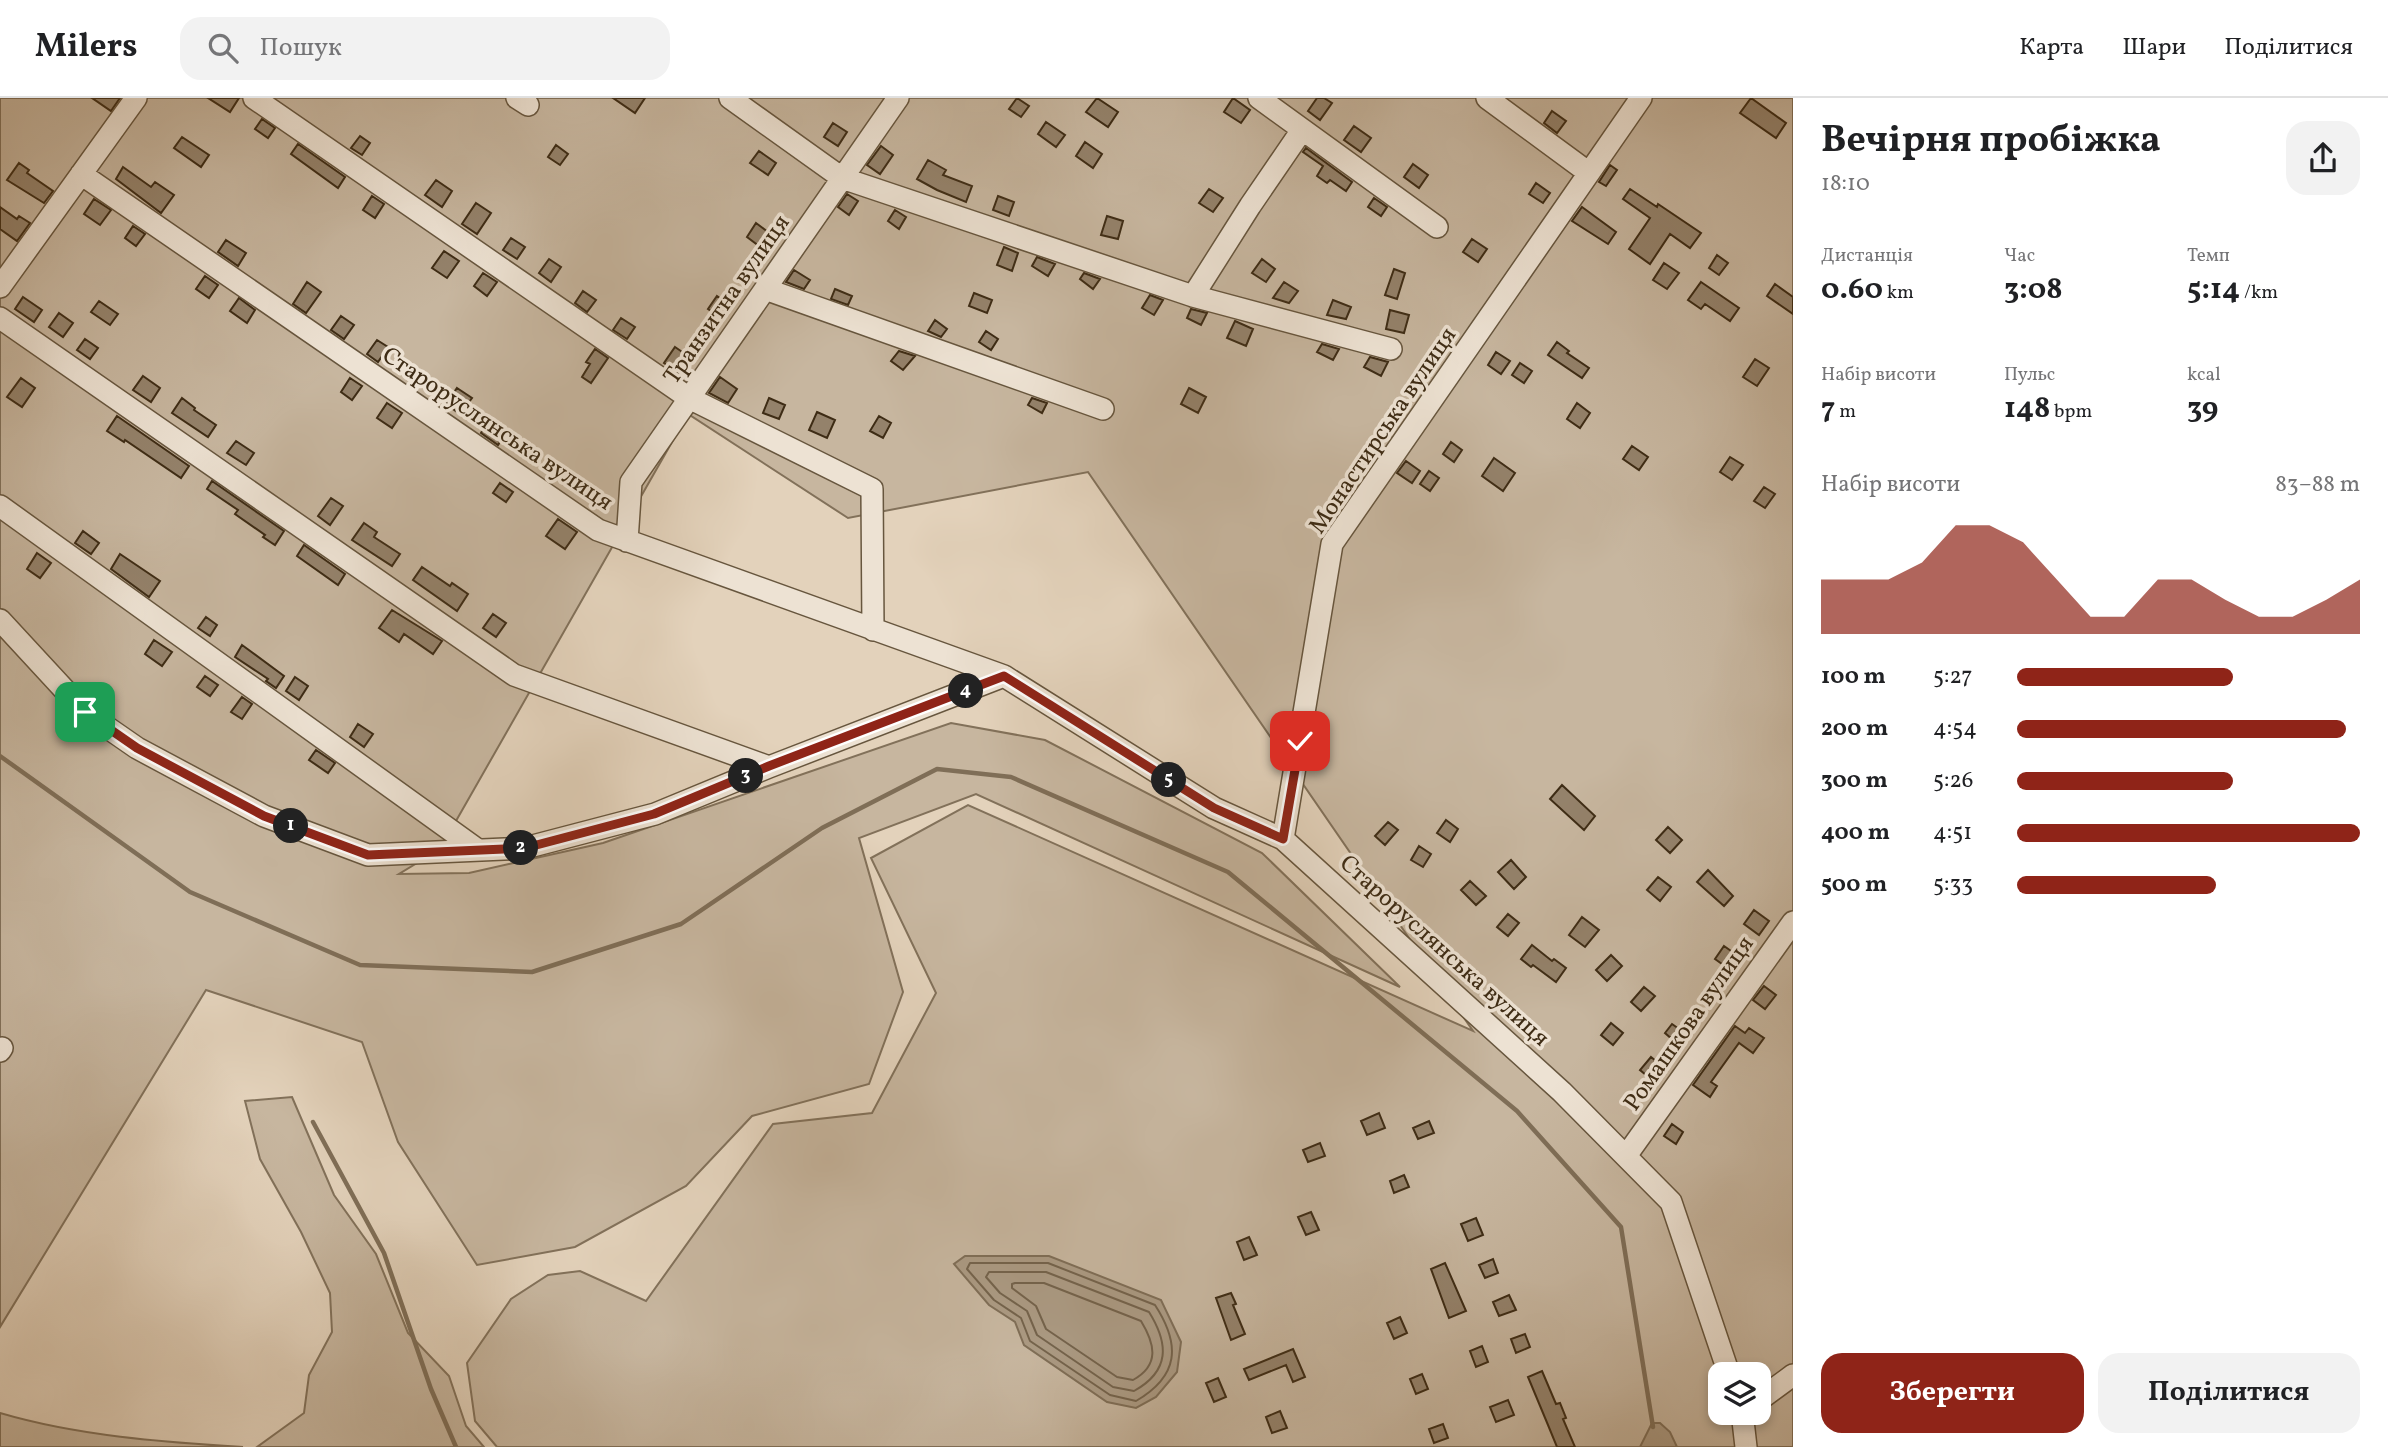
<!DOCTYPE html>
<html lang="uk">
<head>
<meta charset="utf-8">
<style>
	:root { --surface:#fff; --page:#f2f2f2; --text:#202124; --muted:#757577; --line:#e0e0e0; --accent:#8f2418 }
	body { margin:0; font-family:Vollkorn,serif; background:var(--page); color:var(--text); height:100vh; display:flex; flex-direction:column; font-size:26px; white-space:nowrap }
	* { box-sizing:border-box; margin:0 }
	p { font-size:23px; color:var(--muted) }
	.icon { flex:none; width:38px; height:38px; fill:none; stroke:currentColor; stroke-width:2; stroke-linecap:round; stroke-linejoin:round }
	.map { position:relative; flex:1; overflow:hidden }
	.side { display:flex; flex-direction:column; background:var(--surface); width:595px }
	.side>* { flex:none }
	.fabs { position:absolute; left:1708px; top:1264px; display:grid; gap:14px }
	.fabs a { display:grid; place-items:center; width:63px; height:63px; border-radius:14px; background:var(--surface); box-shadow:0 4px 10px #0003; font-size:35px }
	.pin { position:absolute; display:grid; place-items:center; width:60px; height:60px; color:#fff; margin:-30px; border-radius:14px; box-shadow:0 4px 10px #0006 }
	.km { position:absolute; width:35px; height:35px; margin:-18px; border-radius:50%; background:#222; color:#fff; font-size:19px; line-height:35px; text-align:center }
	.round { display:grid; place-items:center; flex:none; width:74px; height:74px; border-radius:21px; background:var(--page) }
	.head { display:flex; align-items:center; justify-content:space-between; height:119px; padding:0 28px }
	h1 { font-size:38px; font-weight:700; line-height:52px }
	.stats { display:grid; grid-template-columns:repeat(3,1fr); gap:10px; height:119px; padding:7px 28px }
	.stats div { display:grid; align-content:center }
	.stats b { font-size:30px; font-weight:700 }
	.stats small { font-size:19px; font-weight:400 }
	.stats p { font-size:19px }
	.chart { height:196px; padding:14px 28px }
	.chart p { display:flex; justify-content:space-between }
	.chart svg { width:100%; height:126px; margin-top:7px; fill:var(--accent); opacity:.7 }
	.cta { display:flex; gap:14px; margin-top:auto; padding:14px 28px }
	.cta a { flex:1; height:80px; border-radius:21px; background:var(--accent); color:#fff; font-size:28px; font-weight:700; line-height:80px; text-align:center }
	.cta a+a { background:var(--page); color:var(--text) }
	ul { padding:0 28px; list-style:none; font-size:23px }
	li { display:grid; grid-template-columns:112px 84px 1fr; align-items:center; height:52px }
	li i { height:18px; border-radius:9px; background:var(--accent) }
	header { display:flex; align-items:center; gap:42px; box-sizing:border-box; height:98px; padding:0 35px; background:var(--surface); border-bottom:2px solid var(--line) }
	header strong { font-size:33px }
	nav { display:flex; gap:38px; margin-inline-start:auto; font-size:24px }
	.search { width:490px; height:63px; background:var(--page); display:flex; align-items:center; gap:18px; box-sizing:border-box; padding:0 24px; border-radius:21px; color:var(--muted); font-size:26px }
	main { display:flex; flex:1; min-height:0 }
	.map>svg:first-child { display:block }
	.green { fill:#c7b69f; stroke:#82715a; stroke-width:2; fill-rule:evenodd }
	.water { fill:#ab9a83; stroke:#7f6e57; stroke-width:2 }
	.lines { fill:none; stroke-linecap:round; stroke-linejoin:round }
	.shore { stroke:#74634c; stroke-width:2 }
	.stream { stroke:#7f6e57; stroke-width:4.5 }
	.building { fill:#94826b; stroke:#3e2c15; stroke-width:2 }
	.minor-casing { stroke:#67563e; stroke-width:24 }
	.minor { stroke:#ede2d3; stroke-width:21 }
	.route-casing { stroke:#fff; stroke-width:14 }
	.route { stroke:#8f2418; stroke-width:9 }
	.labels { text-anchor:middle; stroke-width:7; stroke-linejoin:round; paint-order:stroke }
	.street-label { font-size:24px; fill:#3e2c15; stroke:#ede2d3 }
</style>
</head>
<body>
<header>
<strong>Milers</strong>
<div class="search"><svg class="icon" aria-label="search" viewBox="0 0 24 24"><circle cx="10" cy="10" r="6"/><path d="M15 15l6 6"/></svg>Пошук</div>
<nav><a>Карта</a><a>Шари</a><a>Поділитися</a></nav>
</header>
<main>
<div class="map">
<svg width="1793" height="1349" viewBox="0 0 1793 1349">
	<rect width="100%" height="100%" fill="#e3d2bb"/>
	<filter id="stains"><feTurbulence type="fractalNoise" baseFrequency=".00286" numOctaves="4"/><feColorMatrix values="0 0 0 0 .2 0 0 0 0 .09 0 0 0 0 .02 0 0 0 .5 -.17"/></filter>
	<radialGradient id="worn" r=".72"><stop offset=".6" stop-color="#630" stop-opacity="0"/><stop offset="1" stop-color="#630" stop-opacity=".3"/></radialGradient>
	<path class="green" d="M0,0h1793v1349h-1296l-22,-26 -8,-58 44,-64 37,-24 32,-4 66,30 127,-177 99,-11 64,-120 -65,-135 97,-53 505,226 -385,-559 -240,46 -160,-104 -248,435 -41,25 70,-1 134,-30 348,-120 94,17 217,113 138,134 -424,-193 -117,44 44,154 -34,92 -117,32 -66,70 -111,61 -98,18 -79,-123 -36,-100 -156,-52 -206,337zM1720,1276h39v38h-39z
		M292,999l42,98 42,59 32,79 41,43 17,50 18,21h-227l47,-34 5,-38 23,-43 -2,-39 -29,-61 -41,-73 -15,-58z
		M0,1315c78,23 162,29 243,34h-243z"/>
	<path class="water" d="M965,1158h84l112,44 20,42 -4,30 -21,25 -20,11 -29,-6 -83,-57 -9,-23 -26,-17 -35,-41z
		M1652,1325h8l10,9 7,15h-37z"/>
	<g class="lines">
		<path class="shore" d="M970,1165h78l107,42c26,40 24,71 -19,96l-26,-6 -80,-54 -9,-23 -27,-18 -27,-31z
			M989,1174h57l103,40c20,32 21,59 -15,79l-21,-4 -76,-52 -10,-24 -27,-18 -14,-16z
			M1015,1185h29l97,38c14,23 19,44 -8,59l-16,-3 -71,-48 -10,-23 -24,-18v-4z"/>
		<path class="stream" d="M0,658l190,136 170,73 172,7 149,-48 141,-96 115,-59 74,8 217,95 289,239 104,116 32,200
			M313,1024l71,131 47,136 25,58"/>
	</g>
	<path class="building" d="M92,0h28l-9,13z
		M208,0h31l-9,14z
		M613,0h32l-10,15z
		M1017,0l12,8 -8,11 -12,-8z
		M1097,0l21,14 -10,15 -22,-15z
		M1233,0l17,12 -9,13 -17,-11z
		M1317,0h7l8,5 -12,17 -12,-9z
		M1751,0l35,25 -10,15 -36,-25z
		M1552,13l14,10 -9,12 -13,-10z
		M262,21l13,9 -7,10 -13,-9z
		M1046,24l19,13 -9,12 -18,-13z
		M833,25l14,9 -9,14 -14,-9z
		M1354,28l17,12 -10,14 -17,-12z
		M360,38l10,7 -8,12 -11,-7z
		M182,39l27,18 -8,12 -27,-19z
		M1085,44l17,12 -9,14 -17,-12z
		M298,46l47,33 -7,11 -47,-34z
		M556,47l12,9 -8,11 -12,-8z
		M881,48l12,9 -13,19 -13,-9z
		M1306,50l46,34 -6,9 -16,-11 -3,3 -10,-7 6,-10 -20,-14z
		M759,53l17,12 -8,12 -18,-12z
		M928,62l18,10 -3,5 29,11 -6,16 -29,-12 -20,-11z
		M19,65l10,7 -2,3 26,18 -9,12 -37,-23z
		M1413,66l15,11 -9,13 -15,-11z
		M1610,67l7,5 -11,16 -7,-4z
		M123,69l28,20 4,-5 19,13 -13,18 -45,-34z
		M436,82l16,11 -10,16 -17,-12z
		M1536,85l14,10 -7,10 -14,-9z
		M1209,91l14,9 -10,14 -14,-9z
		M1630,91l27,18 1,-3 43,29 -11,15 -20,-14 -20,30 -21,-15 21,-31 -27,-19z
		M847,96l11,7 -9,14 -11,-8z
		M372,98l12,8 -9,14 -12,-8z
		M998,98l16,6 -5,14 -16,-6z
		M1374,100l13,9 -6,9 -13,-9z
		M94,101l17,11 -11,15 -16,-11z
		M476,105l15,10 -14,21 -15,-10z
		M0,109l17,12 2,-3 11,7 -13,18 -17,-12z
		M1582,109l34,25 -8,12 -36,-23z
		M895,112l11,7 -7,12 -11,-8z
		M1107,118l16,5 -5,18 -17,-4z
		M756,125l16,12 -9,14 -16,-12z
		M133,128l12,8 -9,12 -11,-8z
		M511,140l14,9 -8,12 -14,-9z
		M1472,141l15,10 -9,13 -15,-10z
		M226,142l20,13 -8,13 -20,-14z
		M1004,149l14,6 -6,18 -15,-6z
		M444,153l15,10 -12,17 -15,-10z
		M1717,157l11,8 -9,12 -10,-7z
		M1037,159l18,7 -7,12 -16,-10z
		M549,161l12,8 -10,15 -12,-9z
		M1262,161l13,10 -9,13 -14,-9z
		M1664,165l15,10 -12,16 -14,-9z
		M1394,171l11,4 -8,26 -12,-4z
		M794,172l16,10 -6,9 -18,-7z
		M483,175l14,9 -10,14 -13,-10z
		M1084,175l16,6 -7,10 -13,-10z
		M205,178l13,9 -9,13 -13,-9z
		M307,184l14,10 -15,21 -13,-9z
		M1284,184l14,9 -9,12 -16,-5z
		M1701,184l38,26 -9,13 -25,-17 -4,5 -13,-9z
		M1775,186l18,13v17l-26,-18z
		M835,191l17,7 -4,9 -17,-6z
		M583,193l13,9 -9,12 -12,-9z
		M974,195l18,7 -5,13 -18,-7z
		M1150,197l13,5 -9,15 -12,-7z
		M717,198l12,8 -9,13 -12,-8z
		M23,199l19,13 -8,12 -19,-13z
		M239,200l16,12 -8,13 -17,-12z
		M1333,202l18,7 -5,12 -19,-4z
		M99,203l19,13 -8,11 -19,-13z
		M1191,211l16,4 -6,12 -14,-7z
		M1390,212l19,5 -5,18 -18,-4z
		M59,215l14,10 -10,14 -14,-10z
		M341,218l13,9 -10,14 -13,-9z
		M621,220l14,9 -8,12 -14,-9z
		M935,222l12,9 -6,8 -13,-6z
		M1235,223l18,8 -7,17 -19,-8z
		M986,233l12,8 -7,11 -12,-8z
		M85,241l13,9 -8,11 -13,-9z
		M377,242l11,7 -10,15 -11,-8z
		M1557,244l12,9 -2,2 22,15 -7,10 -34,-23z
		M1322,246l17,5 -6,11 -16,-8z
		M675,249l16,11 -11,16 -16,-11z
		M595,251l13,9 -17,25 -9,-6 8,-13 -4,-2z
		M899,253l16,5 -12,14 -12,-9z
		M1496,254l14,9 -9,13 -13,-9z
		M1370,259l18,5 -7,14 -17,-9z
		M1755,261l14,9 -12,18 -14,-9z
		M1520,265l12,8 -8,12 -12,-8z
		M143,278l17,12 -9,14 -18,-12z
		M720,279l17,12 -9,14 -19,-10z
		M21,280l14,10 -13,19 -15,-10z
		M350,280l12,8 -10,14 -11,-8z
		M457,290l15,10 -12,16 -14,-10z
		M1189,290l17,9 -8,16 -17,-9z
		M182,300l13,10 -1,2 22,15 -8,12 -36,-24z
		M769,300l16,7 -6,14 -16,-6z
		M1032,300l15,5 -5,10 -14,-8z
		M387,305l15,10 -10,15 -15,-10z
		M1577,305l13,10 -10,15 -13,-9z
		M817,314l18,8 -8,18 -18,-8z
		M117,318l72,50 -8,12 -56,-38 -1,2 -17,-11z
		M879,318l12,7 -8,15 -13,-7z
		M490,320l18,12 -10,15 -17,-12z
		M236,343l18,12 -8,12 -19,-12z
		M1451,344l11,8 -8,12 -11,-8z
		M1632,348l16,11 -9,13 -16,-11z
		M1730,359l13,8 -11,15 -12,-8z
		M1494,360l21,15 -12,18 -21,-15z
		M1406,363l14,10 -8,12 -15,-10z
		M1429,373l10,7 -9,13 -10,-7z
		M212,383l72,50 -9,14 -12,-8 2,-2 -30,-21 3,-4 -31,-21z
		M500,385l13,9 -7,10 -13,-9z
		M1764,389l11,7 -10,14 -11,-7z
		M331,400l12,8 -13,19 -12,-9z
		M558,421l19,13 -12,17 -19,-13z
		M364,425l13,9 -3,5 26,17 -8,12 -40,-26z
		M83,433l16,12 -8,11 -16,-11z
		M304,447l41,29 -7,11 -41,-29z
		M37,455l14,10 -11,15 -13,-9z
		M120,456l40,27 -11,16 -38,-28z
		M422,469l28,19 2,-3 16,11 -11,17 -44,-31z
		M392,512l50,31 -9,13 -29,-20 -5,8 -20,-14z
		M493,516l13,9 -10,14 -13,-9z
		M206,519l11,8 -7,11 -12,-8z
		M154,542l18,12 -10,14 -17,-12z
		M242,547l42,31 -8,12 -10,-7 2,-2 -33,-22z
		M205,578l13,9 -8,11 -13,-9z
		M295,579l13,9 -9,14 -13,-9z
		M242,599l10,7 -10,15 -11,-7z
		M358,626l15,10 -9,13 -14,-10z
		M316,652l19,13 -7,10 -19,-13z
		M1562,687l33,31 -11,14 -34,-31z
		M1446,722l12,9 -8,13 -13,-9z
		M1388,724l10,8 -13,15 -10,-9z
		M1668,729l14,13 -12,13 -14,-13z
		M1419,748l12,8 -8,13 -12,-7z
		M1511,762l15,17 -12,12 -16,-17z
		M1708,772l25,26 -9,10 -27,-24z
		M1658,779l13,10 -11,14 -13,-11z
		M1470,783l16,15 -10,9 -15,-15z
		M1754,812l15,11 -10,14 -15,-11z
		M1508,816l11,9 -11,13 -11,-9z
		M1582,819l17,13 -14,17 -16,-12z
		M1532,847l20,16 2,-2 12,9 -10,14 -23,-17 -2,2 -10,-8z
		M1724,848l17,12 -9,13 -17,-12z
		M1611,857l11,11 -15,15 -11,-11z
		M1764,888l12,9 -11,14 -12,-9z
		M1644,889l11,9 -14,15 -10,-9z
		M1611,925l12,10 -10,12 -12,-10z
		M1672,926l17,12 -8,11 -16,-14z
		M1735,928l10,7 4,-5 15,10 -11,15 -14,-10 -28,39 6,4 -7,11 -17,-12z
		M1651,959l11,9 -11,13 -11,-9z
		M1379,1015l6,15 -18,7 -6,-14z
		M1429,1023l5,12 -16,6 -5,-11z
		M1672,1026l11,8 -7,12 -12,-8z
		M1320,1045l5,13 -17,6 -5,-12z
		M1404,1077l5,12 -15,6 -4,-12z
		M1311,1114l8,18 -13,5 -8,-18z
		M1476,1120l7,17 -15,6 -7,-17z
		M1249,1139l8,18 -13,5 -7,-18z
		M1493,1161l5,14 -13,5 -6,-13z
		M1445,1165l21,48 -17,7 -18,-49z
		M1231,1195l5,11 -3,1 12,29 -14,6 -15,-42z
		M1509,1197l7,15 -17,6 -6,-14z
		M1400,1219l7,16 -13,6 -7,-16z
		M1525,1236l5,13 -14,6 -5,-14z
		M1482,1248l6,16 -12,5 -6,-16z
		M1293,1251l12,28 -12,5 -7,-17 -37,15 -5,-11z
		M1542,1273l14,33 4,-1 6,15 -3,1 12,28h-18l-9,-22 -20,-48z
		M1422,1276l6,15 -12,5 -6,-15z
		M1218,1280l8,19 -12,5 -8,-19z
		M1508,1302l6,15 -18,7 -6,-15z
		M1280,1313l7,17 -15,5 -6,-16z
		M1443,1326l5,14 -14,5 -5,-14z"/>
	<g class="lines">
		<g class="minor-casing">
			<path id="minor" d="M254,0l435,300 183,91 1,141
				M517,0l11,7
				M730,0l112,80 351,118 198,53
				M1259,0l178,129
				M1487,0l102,75
				M81,76l517,356 406,146
				M0,189l136,-189
				M765,191l338,120
				M1193,198l57,-90 52,-76
				M0,220l514,357 255,92
				M0,408l478,344
				M627,443l4,-59 267,-384
				M0,522l85,92 52,36 127,68 104,39 157,-7 130,-34 114,-47 235,-91 210,132 69,31 279,253 109,110 58,172
				M1283,741l49,-295 309,-446
				M0,953l2,-3
				M1626,1058l167,-234
				M1759,1302l34,-25
				M1742,1314l4,35"/>
		</g>
		<use href="#minor" class="minor"/>
	</g>
	<g class="lines">
		<g class="route-casing">
			<path id="route" d="M85,614l52,36 127,68 104,39 157,-7 129,-34 115,-48 235,-90 210,132 69,31 17,-98"/>
		</g>
		<use href="#route" class="route"/>
	</g>
	<g class="labels">
		<g class="street-label">
			<text transform="translate(726 201) rotate(-55)" y="8">Транзитна вулиця</text>
			<text transform="translate(498 330) rotate(34)" y="8">Староруслянська вулиця</text>
			<text transform="translate(1382 332) rotate(-56)" y="8">Монастирська вулиця</text>
			<text transform="translate(1445 852) rotate(42)" y="8">Староруслянська вулиця</text>
			<text transform="translate(1688 925) rotate(-55)" y="8">Ромашкова вулиця</text>
		</g>
	</g>
	<rect width="100%" height="100%" filter="url(#stains)"/>
	<rect width="100%" height="100%" fill="url(#worn)"/>
</svg>
<div class="fabs">
<a><svg class="icon" aria-label="layers" viewBox="0 0 24 24"><path d="M12 4l9 5-9 5-9-5zM3 14l9 5 9-5"/></svg></a>
</div>
<div class="pin" style="left:85px;top:614px;background:#1e9e55"><svg class="icon" aria-label="arrive" viewBox="0 0 24 24"><path d="M6 21V4h12l-3 4 3 4H6"/></svg></div>
<div class="pin" style="left:1300px;top:643px;background:#d93025"><svg class="icon" aria-label="check" viewBox="0 0 24 24"><path d="M5 12l5 5 9-10"/></svg></div>
<b class="km" style="left:291px;top:728px">1</b>
<b class="km" style="left:521px;top:750px">2</b>
<b class="km" style="left:746px;top:678px">3</b>
<b class="km" style="left:966px;top:593px">4</b>
<b class="km" style="left:1169px;top:682px">5</b>
</div>
<section class="side">
<div class="head"><div><h1>Вечірня пробіжка</h1><p>18:10</p></div><a class="round"><svg class="icon" aria-label="share" viewBox="0 0 24 24"><path d="M12 15V3M7 8l5-5 5 5M5 13v7h14v-7"/></svg></a></div>
<div class="stats">
<div><p>Дистанція</p><b>0.60<small> km</small></b></div>
<div><p>Час</p><b>3:08</b></div>
<div><p>Темп</p><b>5:14<small> /km</small></b></div>
</div>
<div class="stats">
<div><p>Набір висоти</p><b>7<small> m</small></b></div>
<div><p>Пульс</p><b>148<small> bpm</small></b></div>
<div><p>kcal</p><b>39</b></div>
</div>
<div class="chart"><p><span>Набір висоти</span>83–88 m</p>
<svg viewBox="0 0 160 44" preserveAspectRatio="none"><path d="M0 44V25L10 25L20 25L30 19L40 6L50 6L60 12L70 25L80 38L90 38L100 25L110 25L120 32L130 38L140 38L150 32L160 25V44z"/></svg>
</div>
<ul>
<li><b>100 m</b>5:27<i style="width:63%"></i></li>
<li><b>200 m</b>4:54<i style="width:96%"></i></li>
<li><b>300 m</b>5:26<i style="width:63%"></i></li>
<li><b>400 m</b>4:51<i style="width:100%"></i></li>
<li><b>500 m</b>5:33<i style="width:58%"></i></li>
</ul>
<div class="cta"><a>Зберегти</a><a>Поділитися</a></div>
</section>
</main>
</body>
</html>
